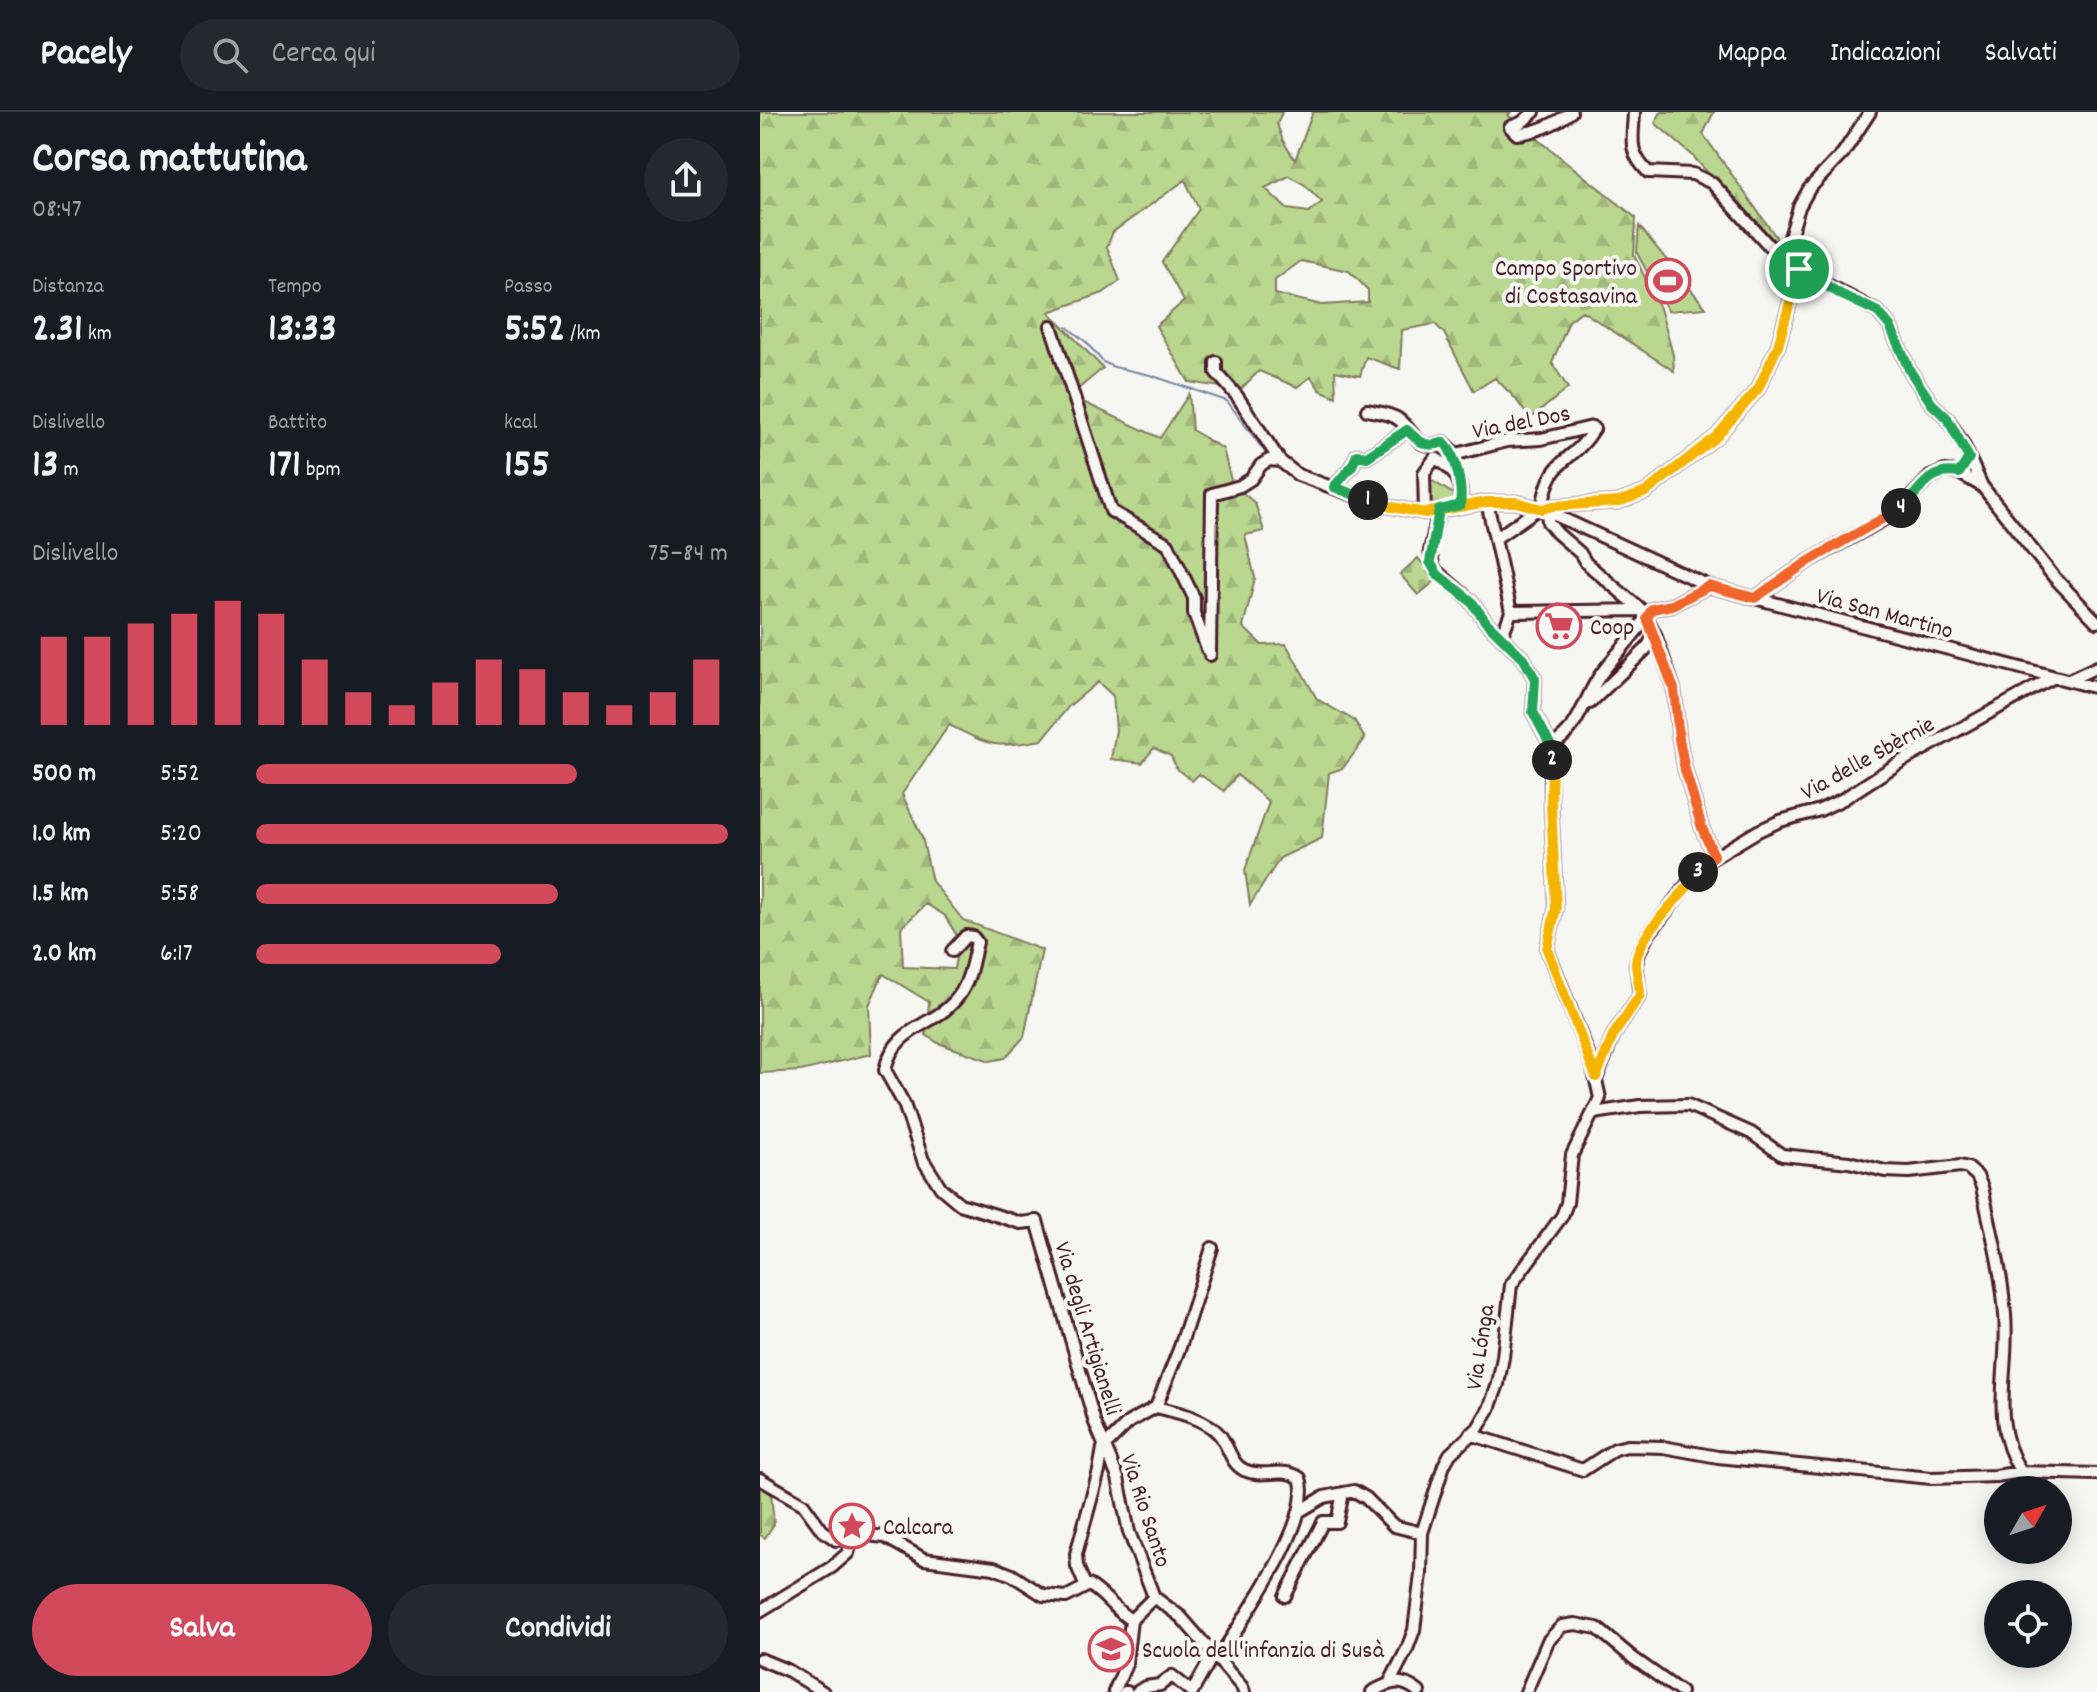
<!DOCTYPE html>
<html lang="it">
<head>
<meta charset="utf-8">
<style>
	:root { --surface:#171b24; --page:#242831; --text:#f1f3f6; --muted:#9ea1a6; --line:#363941; --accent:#d1495b }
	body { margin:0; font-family:Dekko,sans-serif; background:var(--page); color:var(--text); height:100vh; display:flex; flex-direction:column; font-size:30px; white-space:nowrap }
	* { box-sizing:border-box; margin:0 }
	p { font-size:26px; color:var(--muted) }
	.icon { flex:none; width:44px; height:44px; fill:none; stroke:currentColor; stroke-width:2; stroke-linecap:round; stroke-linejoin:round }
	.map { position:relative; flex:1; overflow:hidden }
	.details { display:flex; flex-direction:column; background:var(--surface); width:760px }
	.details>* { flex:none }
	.needle { width:52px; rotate:51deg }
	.controls { position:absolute; left:1224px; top:1364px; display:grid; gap:16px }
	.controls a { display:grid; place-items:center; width:88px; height:88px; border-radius:50%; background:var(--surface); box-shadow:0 4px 20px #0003; font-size:40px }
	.pin { position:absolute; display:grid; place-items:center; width:68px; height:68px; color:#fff; margin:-34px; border:4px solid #fff; border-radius:50%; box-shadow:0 2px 8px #0007 }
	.km { position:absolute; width:40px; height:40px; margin:-20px; border-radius:50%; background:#222; color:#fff; font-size:22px; line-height:40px; text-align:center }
	.round { display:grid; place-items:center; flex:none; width:84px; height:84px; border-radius:42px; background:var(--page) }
	.summary { display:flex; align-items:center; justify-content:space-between; height:136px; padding:0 32px }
	h1 { font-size:44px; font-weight:700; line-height:60px }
	.metrics { display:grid; grid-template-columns:repeat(3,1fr); gap:12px; height:136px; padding:8px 32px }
	.metrics div { display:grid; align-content:center }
	.metrics b { font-size:40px; font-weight:700 }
	.metrics small { font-size:22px; font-weight:400 }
	.metrics p { font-size:22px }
	.chart { height:224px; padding:16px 32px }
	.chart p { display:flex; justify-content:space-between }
	.chart svg { width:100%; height:144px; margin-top:8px; stroke:var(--accent); stroke-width:6 }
	.action { display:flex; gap:16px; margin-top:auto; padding:16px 32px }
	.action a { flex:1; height:92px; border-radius:48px; background:var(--accent); color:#fff; font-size:32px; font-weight:700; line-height:92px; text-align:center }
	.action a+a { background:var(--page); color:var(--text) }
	ul { padding:0 32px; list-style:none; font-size:26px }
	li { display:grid; grid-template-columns:128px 96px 1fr; align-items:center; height:60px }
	li i { height:20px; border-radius:10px; background:var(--accent) }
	header { display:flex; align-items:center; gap:48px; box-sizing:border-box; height:112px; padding:0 40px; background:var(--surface); border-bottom:2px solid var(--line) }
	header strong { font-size:38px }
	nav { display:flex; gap:44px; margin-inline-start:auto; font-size:28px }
	.search { width:560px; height:72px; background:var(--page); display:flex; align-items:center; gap:20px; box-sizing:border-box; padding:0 28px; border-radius:44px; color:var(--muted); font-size:30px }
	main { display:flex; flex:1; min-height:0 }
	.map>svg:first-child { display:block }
	.forest { fill:url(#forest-firs); stroke:#827b5d; stroke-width:2; fill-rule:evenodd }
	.cemetery { fill:url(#cemetery-stones); stroke:#827b5d; stroke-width:2 }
	.park { fill:#b9d78f; stroke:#827b5d; stroke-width:2 }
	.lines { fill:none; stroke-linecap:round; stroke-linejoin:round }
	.stream { stroke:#7886a4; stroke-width:2 }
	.minor-casing { stroke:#4a1f2b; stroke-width:16 }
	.minor { stroke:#f6f6f2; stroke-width:10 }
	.split-1-casing { stroke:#fff; stroke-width:16 }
	.split-2-casing { stroke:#fff; stroke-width:16 }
	.split-3-casing { stroke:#fff; stroke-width:16 }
	.split-4-casing { stroke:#fff; stroke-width:16 }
	.split-5-casing { stroke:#fff; stroke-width:16 }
	.split-1 { stroke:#f5b400; stroke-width:10 }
	.split-2 { stroke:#22a559; stroke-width:10 }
	.split-3 { stroke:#f5b400; stroke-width:10 }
	.split-4 { stroke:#f0652b; stroke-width:10 }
	.split-5 { stroke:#22a559; stroke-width:10 }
	.labels { text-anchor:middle; stroke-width:8; stroke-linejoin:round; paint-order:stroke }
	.poi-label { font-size:24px; fill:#4a1f2b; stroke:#f6f6f2; text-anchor:start }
	.street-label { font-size:24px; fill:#4a1f2b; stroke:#f6f6f2 }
</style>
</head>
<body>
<header>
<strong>Pacely</strong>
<div class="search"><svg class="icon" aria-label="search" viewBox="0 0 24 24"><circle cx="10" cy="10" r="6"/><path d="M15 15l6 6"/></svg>Cerca qui</div>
<nav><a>Mappa</a><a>Indicazioni</a><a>Salvati</a></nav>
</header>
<main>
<section class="details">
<div class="summary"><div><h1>Corsa mattutina</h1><p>08:47</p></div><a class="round"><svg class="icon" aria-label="share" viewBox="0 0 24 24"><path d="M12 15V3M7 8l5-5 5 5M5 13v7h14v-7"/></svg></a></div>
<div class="metrics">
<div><p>Distanza</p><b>2.31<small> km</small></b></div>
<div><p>Tempo</p><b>13:33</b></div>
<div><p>Passo</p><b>5:52<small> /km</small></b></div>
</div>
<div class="metrics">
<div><p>Dislivello</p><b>13<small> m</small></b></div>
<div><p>Battito</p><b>171<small> bpm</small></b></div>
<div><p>kcal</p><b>155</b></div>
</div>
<div class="chart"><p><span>Dislivello</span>75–84 m</p>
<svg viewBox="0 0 160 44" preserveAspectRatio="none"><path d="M5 44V17M15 44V17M25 44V13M35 44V10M45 44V6M55 44V10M65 44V24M75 44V34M85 44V38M95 44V31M105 44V24M115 44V27M125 44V34M135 44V38M145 44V34M155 44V24"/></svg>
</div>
<ul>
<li><b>500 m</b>5:52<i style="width:68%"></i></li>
<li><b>1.0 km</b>5:20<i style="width:100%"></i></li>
<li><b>1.5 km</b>5:58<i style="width:64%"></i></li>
<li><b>2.0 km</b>6:17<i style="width:52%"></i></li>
</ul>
<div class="action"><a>Salva</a><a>Condividi</a></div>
</section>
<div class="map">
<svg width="1337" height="1580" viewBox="0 0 1337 1580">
	<defs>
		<pattern id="forest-firs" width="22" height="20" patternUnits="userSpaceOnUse" patternTransform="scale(2)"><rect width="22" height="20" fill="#b9d78f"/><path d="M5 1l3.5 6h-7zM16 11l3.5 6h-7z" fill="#a1b87c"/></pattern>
		<pattern id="cemetery-stones" width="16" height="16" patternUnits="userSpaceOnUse" patternTransform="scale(2)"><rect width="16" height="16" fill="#b9d78f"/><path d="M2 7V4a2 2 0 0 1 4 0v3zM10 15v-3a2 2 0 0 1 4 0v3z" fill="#a1b87c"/></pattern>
	</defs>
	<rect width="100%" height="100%" fill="#f6f6f2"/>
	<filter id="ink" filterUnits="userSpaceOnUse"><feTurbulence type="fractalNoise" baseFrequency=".0125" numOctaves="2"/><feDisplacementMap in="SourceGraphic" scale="16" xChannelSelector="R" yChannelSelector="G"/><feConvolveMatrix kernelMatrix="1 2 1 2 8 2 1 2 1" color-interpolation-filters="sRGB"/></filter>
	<g filter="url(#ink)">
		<path class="forest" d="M0,0h522l-5,12 6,17 12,19 18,-48h198l-3,3 128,103 -2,37 26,53 13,47 1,16 -92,-60 -13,10 -17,42 16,25 -38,31 -15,-21 -20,-20 -21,13 -30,-58 -9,-9 -33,6 -2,39 -34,-12 -6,19 -25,-5 1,26 -16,-7 -9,-13 -14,10 -38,-16 -19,19 -51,-8 -33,-56 28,-25 -22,-39 37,-53 -14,-29 -72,52 -6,15 13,34 -17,12 -54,19 54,56 -33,28 90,42 29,-44 3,36 31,19 9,35 23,19 9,28 -19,4 10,43 -12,49 19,18 24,-1 31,55 38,22 10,18 -22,29 -14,5 -7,65 -42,20 -30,47 -5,-35 24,-68 -32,-27 -13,16 -25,-17 -7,7 -15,-12 -6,-13 -17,-8 -12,15 -31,-4 5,-29 -3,-34 -15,-14 -29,24 -27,34c-49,8 -49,7 -93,-15l-47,69 20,43 10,44 31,39 79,30 -18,87 -19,21 -15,3 -52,-18 -12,-8 3,-33 -46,-28 -14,31 2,49 -70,17 -41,2zM529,64l16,9 17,17 -13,10 -22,-3 -22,-21zM541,149l48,10 19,19v12l-46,3 -47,-11v-14zM166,792l18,11 15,24 -5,30 -51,-2 -2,-39z
			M901,0h53l-11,22 73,103 2,14 -87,-97 -36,-31z
			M0,1374l11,7 3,31 -9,14 -5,-3z"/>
		<path class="cemetery" d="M658,446l18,22 -18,15 -18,-21z"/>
		<path class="park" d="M879,114l67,82 -38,3 -31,-58z
			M666,365l34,21 1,3 -35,6z"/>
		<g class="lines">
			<path class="stream" d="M307,215l19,15 17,20 11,5 36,8 77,26 40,54"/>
			<g class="minor-casing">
				<path id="minor" d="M774,0l-13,11 -11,4 7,7c21,-2 37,-9 54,-22
					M874,0c-1,27 -7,39 14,60l45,2 19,9 71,78 95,51 12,14 20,45 22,33 15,14 16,26 19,42 72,91 43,45
					M1023,149l16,-54 10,-18 34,-36 27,-41
					M291,214l60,185 57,33 26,54v15l13,36
					M456,250v10l21,24 43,65
					M607,298c9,2 23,3 31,9 18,13 18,34 46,23l7,7 5,24
					M693,343l54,-14 34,-2 51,-12 2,2c-23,37 -44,25 -52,80l11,-3 65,-4 28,-10 71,-56 41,-47 20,-43 21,-77
					M574,375l18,-21 5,-11 10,2 40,-27
					M727,390l24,110 -9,24
					M787,398l1,12 9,11 23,20 6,10 57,48 12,23 19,55 5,50 6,31 17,58 12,28
					M665,401l-1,-40 11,-15c20,11 29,24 25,47
					M736,426l43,-30
					M995,486l54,-37 88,-49 33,-35 15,-6 14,2 21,12
					M751,500l130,-2
					M450,543l2,-161 28,-8 11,-7 10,-14 8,-5 11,1 18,14 83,30 44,8 62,-11h29l26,7 167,77 388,102
					M1309,568l28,-13
					M830,591l56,-54 9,-15
					M791,634c30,-18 32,-47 50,-72 16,-22 37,-41 51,-65l20,-4 37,-19
					M192,839l14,-15 7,1 4,5c-4,16 -6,34 -15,49 -22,37 -67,31 -77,79l19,34 19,56 18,28 19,16 61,19 16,-2 58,202 23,55 11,54 25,65 27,20 61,70 2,5
					M837,965l17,-43 26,-39 -4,-31 3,-12 9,-17 55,-71 55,-33 22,-10 40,-11 23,-11 59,-38 152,-84
					M834,1001l46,-7 48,-1 63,28 31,22 67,7 36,9 24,1 51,-6 8,2 9,8 5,11c9,43 20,84 23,128 5,57 -17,105 16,157
					M396,1295c20,5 49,11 63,27 10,12 11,29 25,36 19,9 39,-4 56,8 15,42 -59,143 -82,181
					M710,1322l113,36 32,-21 12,-3 36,1 55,10 213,21 65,-2 25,-4 76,2
					M0,1367l43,25 19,26 14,10 31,-5 18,2 39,22 70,9 18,7 31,20 23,2 23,-12c16,9 25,25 42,35l23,-23
					M540,1399l24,-14 30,-6 12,7 28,28 28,7
					M325,1473l-8,-19 -1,-12 23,-83 4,-23 26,-26 27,-15 24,-60 32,-99
					M525,1484l38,-74h14l6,-29
					M0,1499l72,-44 16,-14 4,-14
					M0,1547l29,12 34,21
					M630,1570l17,-33 7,-19 7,-56 1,-41 22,-68 6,-11 28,-26 11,-19 9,-25 5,-27 8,-72 51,-69 5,-13 5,-48 28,-57 -7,-31 -46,-118 9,-41 -5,-104v-58l-18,-34 2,-33 -11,-20 -38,-37 -15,-21 -37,-32 -4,-18 9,-41
					M354,1580l12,-28 5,-44
					M365,1580h2
					M377,1580l8,-5 15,-2 12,-9 20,16
					M432,1580l21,-37
					M612,1580c19,-11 29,-14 47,0
					M766,1580l22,-51 14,-15 13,-2 22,4 36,30 48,34"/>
			</g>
			<use href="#minor" class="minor"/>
		</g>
	</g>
	<g class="lines" filter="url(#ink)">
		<g class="split-1-casing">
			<path id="split-1" d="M608,388l13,5 44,8 62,-11h29l26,7 11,-3 65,-4 28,-10 71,-56 41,-47 20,-43 21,-77"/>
		</g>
		<g class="split-2-casing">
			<path id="split-2" d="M608,388l-34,-13 18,-21 5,-11 10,2 40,-27c12,12 20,19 37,12 12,12 19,47 16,63l-21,5 -9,52 8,13 33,26 15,21 38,37 11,20 -2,33 18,34 1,14"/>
		</g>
		<g class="split-3-casing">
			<path id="split-3" d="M792,648l-1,44 5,104 -9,41 49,128 18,-43 26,-39c0,-11 -4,-22 -4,-32 1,-29 47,-66 62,-91"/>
		</g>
		<g class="split-4-casing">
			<path id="split-4" d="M938,760l5,-8 11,-8 -12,-28 -17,-58 -6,-31 -5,-50 -27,-71 5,-9 20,-4 37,-19 46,12 54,-37 92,-53"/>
		</g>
		<g class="split-5-casing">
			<path id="split-5" d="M1039,157l43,26 36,17 12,14 20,45 22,33 15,14 22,40 -10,15c-33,-5 -36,17 -58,35"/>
		</g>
		<use href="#split-1" class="split-1"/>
		<use href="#split-2" class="split-2"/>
		<use href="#split-3" class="split-3"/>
		<use href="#split-4" class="split-4"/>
		<use href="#split-5" class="split-5"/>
	</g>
	<defs>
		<g id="stadium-ring" transform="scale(2.3)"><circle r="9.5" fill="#f6f6f2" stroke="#d1495b" stroke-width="1.5"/><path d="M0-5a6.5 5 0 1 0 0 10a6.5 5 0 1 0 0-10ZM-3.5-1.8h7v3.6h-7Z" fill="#d1495b"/></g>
		<g id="supermarket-ring" transform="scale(2.3)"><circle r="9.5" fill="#f6f6f2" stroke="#d1495b" stroke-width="1.5"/><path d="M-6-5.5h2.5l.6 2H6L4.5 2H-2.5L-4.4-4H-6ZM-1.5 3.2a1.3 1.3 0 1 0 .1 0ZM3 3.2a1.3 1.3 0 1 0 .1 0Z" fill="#d1495b"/></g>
		<g id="sight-ring" transform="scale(2.3)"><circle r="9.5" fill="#f6f6f2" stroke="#d1495b" stroke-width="1.5"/><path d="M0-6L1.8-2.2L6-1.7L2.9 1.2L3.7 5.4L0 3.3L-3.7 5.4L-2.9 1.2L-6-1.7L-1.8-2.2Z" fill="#d1495b"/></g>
		<g id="school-ring" transform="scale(2.3)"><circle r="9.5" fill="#f6f6f2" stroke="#d1495b" stroke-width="1.5"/><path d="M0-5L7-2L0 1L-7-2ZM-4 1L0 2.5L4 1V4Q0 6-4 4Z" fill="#d1495b"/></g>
	</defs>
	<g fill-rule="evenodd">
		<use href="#stadium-ring" x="908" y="169"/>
		<use href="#supermarket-ring" x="799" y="514"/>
		<use href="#sight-ring" x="92" y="1414"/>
		<use href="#school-ring" x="351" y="1537"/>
	</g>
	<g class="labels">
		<g class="poi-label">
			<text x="877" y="163" text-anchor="end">Campo Sportivo<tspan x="877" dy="28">di Costasavina</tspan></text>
			<text x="830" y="522">Coop</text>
			<text x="123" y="1422">Calcara</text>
			<text x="382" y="1545">Scuola dell'infanzia di Susà</text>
		</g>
		<g class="street-label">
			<text transform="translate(761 309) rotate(-11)" y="8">Via del Dos</text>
			<text transform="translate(1125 500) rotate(15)" y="8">Via San Martino</text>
			<text transform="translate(1107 645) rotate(-29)" y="8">Via delle Sbèrnie</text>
			<text transform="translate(329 1216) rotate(73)" y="8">Via degli Artigianelli</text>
			<text transform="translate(719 1235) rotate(-81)" y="8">Via Lónga</text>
			<text transform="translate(387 1398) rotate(72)" y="8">Via Rio Santo</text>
		</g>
	</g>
</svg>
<div class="controls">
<a><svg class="needle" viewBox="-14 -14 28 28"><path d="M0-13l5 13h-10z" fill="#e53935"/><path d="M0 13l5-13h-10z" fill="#9ea1a6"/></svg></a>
<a><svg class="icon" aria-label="locate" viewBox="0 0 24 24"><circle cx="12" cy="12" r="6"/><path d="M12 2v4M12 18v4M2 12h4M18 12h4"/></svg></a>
</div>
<div class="pin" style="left:1039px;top:157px;background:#1e9e55"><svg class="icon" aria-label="arrive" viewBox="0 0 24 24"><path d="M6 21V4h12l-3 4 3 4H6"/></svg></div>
<b class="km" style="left:608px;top:388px">1</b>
<b class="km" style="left:792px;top:648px">2</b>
<b class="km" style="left:938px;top:760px">3</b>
<b class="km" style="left:1141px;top:396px">4</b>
</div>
</main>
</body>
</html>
